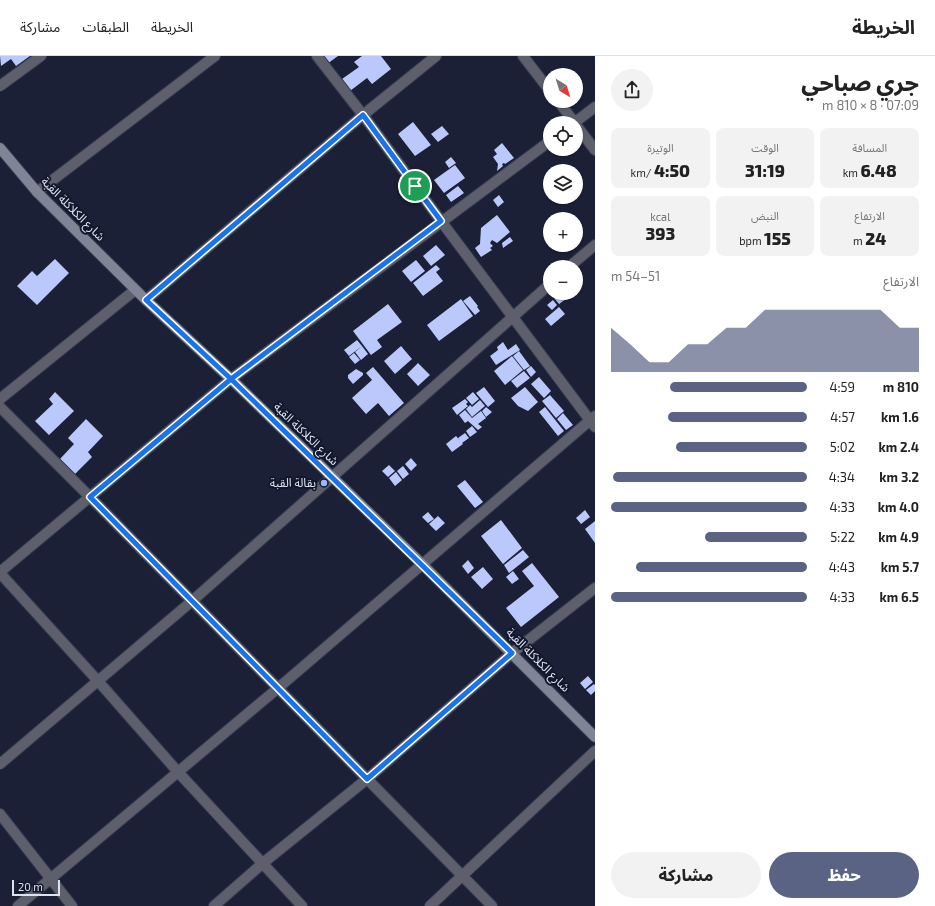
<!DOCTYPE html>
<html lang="ar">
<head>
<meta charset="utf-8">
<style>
	:root { --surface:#fff; --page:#f2f2f2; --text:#222; --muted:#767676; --line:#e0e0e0; --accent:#5b6385 }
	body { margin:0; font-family:"Exo 2","Noto Sans Arabic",sans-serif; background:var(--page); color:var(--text); direction:rtl; height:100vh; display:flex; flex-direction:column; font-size:15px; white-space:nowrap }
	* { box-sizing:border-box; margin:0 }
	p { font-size:13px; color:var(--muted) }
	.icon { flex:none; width:22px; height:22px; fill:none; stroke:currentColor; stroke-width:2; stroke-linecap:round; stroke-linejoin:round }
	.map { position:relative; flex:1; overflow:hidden; direction:ltr }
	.drawer { display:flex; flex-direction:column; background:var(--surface); width:340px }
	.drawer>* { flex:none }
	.needle { width:26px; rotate:142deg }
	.buttons { position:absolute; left:543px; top:12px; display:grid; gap:8px }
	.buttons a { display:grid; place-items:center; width:40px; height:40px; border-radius:50%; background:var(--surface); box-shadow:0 1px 3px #0004; font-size:20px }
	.scale { position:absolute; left:12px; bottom:10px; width:48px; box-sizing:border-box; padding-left:4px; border:2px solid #dde2f1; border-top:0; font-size:11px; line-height:14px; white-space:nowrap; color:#dde2f1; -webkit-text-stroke:3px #12172c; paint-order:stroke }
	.pin { position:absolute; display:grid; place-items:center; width:34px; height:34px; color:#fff; margin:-17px; border:2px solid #fff; border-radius:50%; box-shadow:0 1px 4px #0007 }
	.round { display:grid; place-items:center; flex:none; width:42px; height:42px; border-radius:21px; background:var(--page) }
	.head { display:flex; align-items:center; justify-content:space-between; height:68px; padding:0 16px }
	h1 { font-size:22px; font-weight:800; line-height:30px }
	.stats { display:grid; grid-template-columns:repeat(3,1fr); gap:6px; height:68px; padding:4px 16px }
	.stats div { display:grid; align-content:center; border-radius:8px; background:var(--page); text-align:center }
	.stats b { font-size:17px; font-weight:800 }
	.stats small { font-size:11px; font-weight:400 }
	.stats p { font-size:11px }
	.chart { height:112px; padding:8px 16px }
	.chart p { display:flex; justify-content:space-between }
	.chart svg { width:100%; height:72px; margin-top:4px; fill:var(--accent); opacity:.7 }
	.cta { display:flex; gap:8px; margin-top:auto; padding:8px 16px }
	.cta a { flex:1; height:46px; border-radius:24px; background:var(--accent); color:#fff; font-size:16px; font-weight:800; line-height:46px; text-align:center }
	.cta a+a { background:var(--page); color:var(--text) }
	ul { padding:0 16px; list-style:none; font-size:13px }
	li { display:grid; grid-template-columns:64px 48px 1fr; align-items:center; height:30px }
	li i { height:10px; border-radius:5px; background:var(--accent) }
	header { display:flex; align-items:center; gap:24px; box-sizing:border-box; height:56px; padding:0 20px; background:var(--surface); border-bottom:1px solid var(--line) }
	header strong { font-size:19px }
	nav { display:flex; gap:22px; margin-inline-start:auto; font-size:14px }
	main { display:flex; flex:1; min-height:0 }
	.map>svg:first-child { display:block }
	.building { fill:#bac8fb }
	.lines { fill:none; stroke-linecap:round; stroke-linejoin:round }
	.street-casing { stroke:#363b50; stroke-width:12 }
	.secondary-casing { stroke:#363b50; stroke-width:12 }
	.street { stroke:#5d606c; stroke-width:10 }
	.secondary { stroke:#7f8497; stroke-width:10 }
	.route-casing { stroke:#fff; stroke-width:8 }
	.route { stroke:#1a73e8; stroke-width:5 }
	.poi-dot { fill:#a0b3fd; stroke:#12172c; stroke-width:1.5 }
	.labels { text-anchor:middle; stroke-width:4; stroke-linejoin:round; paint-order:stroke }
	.street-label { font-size:12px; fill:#dde2f1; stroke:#12172c }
	.poi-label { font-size:12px; fill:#dde2f1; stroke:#12172c; text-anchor:end }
</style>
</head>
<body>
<header>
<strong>الخريطة</strong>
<nav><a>الخريطة</a><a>الطبقات</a><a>مشاركة</a></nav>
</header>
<main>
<section class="drawer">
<div class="head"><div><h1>جري صباحي</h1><p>07:09 · 8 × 810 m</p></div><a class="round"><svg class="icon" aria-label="share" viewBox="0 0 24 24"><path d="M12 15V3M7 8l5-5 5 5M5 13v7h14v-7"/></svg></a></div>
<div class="stats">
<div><p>المسافة</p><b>6.48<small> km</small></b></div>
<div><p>الوقت</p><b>31:19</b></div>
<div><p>الوتيرة</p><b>4:50<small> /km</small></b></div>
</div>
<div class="stats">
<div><p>الارتفاع</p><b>24<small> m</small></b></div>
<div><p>النبض</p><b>155<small> bpm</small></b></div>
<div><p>kcal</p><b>393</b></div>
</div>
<div class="chart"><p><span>الارتفاع</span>51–54 m</p>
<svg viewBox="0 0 160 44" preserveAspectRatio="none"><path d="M0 44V17L10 27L20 38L30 38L40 27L50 27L60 17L70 17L80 6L90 6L100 6L110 6L120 6L130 6L140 6L150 17L160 17V44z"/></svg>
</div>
<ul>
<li><b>810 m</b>4:59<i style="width:70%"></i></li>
<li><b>1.6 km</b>4:57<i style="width:71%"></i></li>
<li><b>2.4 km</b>5:02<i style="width:67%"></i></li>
<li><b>3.2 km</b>4:34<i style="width:99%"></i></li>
<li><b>4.0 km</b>4:33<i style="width:100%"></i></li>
<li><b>4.9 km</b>5:22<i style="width:52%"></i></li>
<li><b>5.7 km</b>4:43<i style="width:87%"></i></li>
<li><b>6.5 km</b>4:33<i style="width:100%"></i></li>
</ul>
<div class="cta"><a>حفظ</a><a>مشاركة</a></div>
</section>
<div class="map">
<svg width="595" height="850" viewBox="0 0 595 850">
	<rect width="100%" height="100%" fill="#1b2036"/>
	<path class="building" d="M0,0h30l-14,10 -5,-7 -10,7z
		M321,0h17l-11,8z
		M362,0h19l10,13 -19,15 -5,-6 -17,13 -8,-12 17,-12 -5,-5z
		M413,66l18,23 -16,11 -17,-22z
		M442,70l7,8 -11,8 -7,-8z
		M502,87l12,15 -9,6 -1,-1 -2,1 1,2 -6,5 1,-7 -5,-7 4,-3 -3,-4z
		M451,101l5,6 -7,5 -4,-6z
		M455,109l10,13 -21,15 -10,-13z
		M458,130l6,7 -13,9 -5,-7z
		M499,139l5,7 -6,5 -5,-7z
		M497,159l13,17 -13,11 -5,-3 -2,3 3,3 -3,2 2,2 -11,7 -6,-9 5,-4 1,-16z
		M510,181l3,4 -10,7 -1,-5z
		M436,189l9,10 -14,11 -8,-10z
		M55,203l14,14 -32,32 -20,-19 15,-15 5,5z
		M416,204l9,11 -14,11 -9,-11z
		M436,209l4,4 -4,3 7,9 -20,15 -10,-13z
		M559,237l7,6 -7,5 -5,-6z
		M470,240l8,10 -1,1 3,4 -5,4 -12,-14z
		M461,243l12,17 -34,25 -12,-16z
		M553,244l4,5 -5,5 -5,-5z
		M388,248l14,18 -25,18 5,7 -11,8 -18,-24z
		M559,251l6,7 -14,12 -6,-7z
		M357,284l5,6 -13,10 -5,-6z
		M503,286l5,8 8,-6 4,6 -24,15 -6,-9 8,-6 -1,-3z
		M362,290l6,8 -7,6 -6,-8z
		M401,290l11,13 -17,15 -11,-13z
		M519,295l11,15 -6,4 -11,-14z
		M354,297l6,7 -5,4 -6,-7z
		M512,300l11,14 -18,15 -11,-14z
		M418,307l12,12 -12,11 -11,-12z
		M531,310l5,6 -5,5 -5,-7z
		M373,311l31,36 -15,13 -11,-13 -12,11 -14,-16 20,-18 -6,-7z
		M356,313l7,4v2l-10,9 -5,-6v-3z
		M524,315l6,7 -13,10 -6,-7z
		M539,321l12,14 -7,7 -13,-14z
		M484,331l11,14 -7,6 -12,-14z
		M525,331l13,15 -10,9 -10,-5 -7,-8z
		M55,336l19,19 -25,24 -14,-14 18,-17 -4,-5z
		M473,336l6,7 -7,6 -6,-7z
		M550,339l14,16 -8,7 -14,-17z
		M465,343l3,3 -2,2 2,2 -11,9 -5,-7z
		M480,344l5,6 -13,11 -6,-8 4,-4 2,2z
		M486,351l6,5 -6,5 -4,-6z
		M545,351l19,24 -6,5 -19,-24z
		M465,354l7,8 9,-7 5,7 -8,6 4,3 -4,3 -10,-9 -3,2 -6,-8z
		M563,357l10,12 -7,5 -9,-11z
		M86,363l17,17 -15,16 4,5 -17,17 -15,-15 14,-15 -6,-6z
		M472,370l5,6 -7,5 -4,-6z
		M465,377l4,5 -7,5 -4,-5z
		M456,380l7,8 -11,8 -6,-8z
		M411,402l6,7 -6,6 -6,-7z
		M389,409l6,6 -7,6 -6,-6z
		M403,410l6,8 -6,5 -6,-8z
		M396,416l6,8 -7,6 -6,-8z
		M465,424l18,22 -8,6 -18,-22z
		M585,454l5,7 -9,7 -5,-6z
		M428,456l6,7 -6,4 -6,-6z
		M438,460l7,7 -9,8 -7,-7z
		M501,464l21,28 -19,16 -22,-28z
		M595,465v22l-10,-14z
		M523,494l6,7 -20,16 -5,-8z
		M468,504l6,8 -6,6 -6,-8z
		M532,507l27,34 -38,30 -15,-19 28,-22 -12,-15z
		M483,511l10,12 -11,10 -11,-12z
		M513,515l6,8 -7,5 -6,-7z
		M588,620l5,6 -8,7 -5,-6z
		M594,628l1,1v6l-4,4 -5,-5z"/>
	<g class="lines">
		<g class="street-casing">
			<path id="street" d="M317,0l46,59 78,106 154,206
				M523,0l27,35
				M0,30l41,-30
				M558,45l17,22
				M574,67l21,-16
				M576,69l19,25
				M37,136l178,-136
				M569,211l26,-22
				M146,244l217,-185 73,-59
				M0,343l135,-109
				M0,351l90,90 402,409
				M0,516l231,-193 319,-238
				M0,517l98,108 80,91 124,134
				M0,708l192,-163 358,-317
				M0,758l72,92
				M18,850l259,-217 318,-273
				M214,850l49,-43 104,-84 145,-126 83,-65
				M430,850l165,-155"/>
		</g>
		<g class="secondary-casing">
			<path id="secondary" d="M0,92l37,44 109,108 85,79 191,185 173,173"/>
		</g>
		<use href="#street" class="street"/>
		<use href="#secondary" class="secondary"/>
	</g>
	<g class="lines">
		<g class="route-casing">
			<path id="route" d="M415,130l26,35 -210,158 -141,118 277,282 145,-126 -281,-274 -85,-79 217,-185 52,71"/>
		</g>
		<use href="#route" class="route"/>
	</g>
	<circle class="poi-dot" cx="324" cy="427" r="4"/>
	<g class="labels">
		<g class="street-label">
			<text transform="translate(73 153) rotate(45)" y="4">شارع الكلاكلة القبة</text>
			<text transform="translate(306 378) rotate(44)" y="4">شارع الكلاكلة القبة</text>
			<text transform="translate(538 604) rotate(45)" y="4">شارع الكلاكلة القبة</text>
		</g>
		<g class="poi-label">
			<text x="316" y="431">بقالة القبة</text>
		</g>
	</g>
</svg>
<div class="buttons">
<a><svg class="needle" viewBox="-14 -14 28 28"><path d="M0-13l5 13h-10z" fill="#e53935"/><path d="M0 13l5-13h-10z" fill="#767676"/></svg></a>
<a><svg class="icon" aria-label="locate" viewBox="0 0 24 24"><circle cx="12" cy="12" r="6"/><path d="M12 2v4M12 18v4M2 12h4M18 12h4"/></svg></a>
<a><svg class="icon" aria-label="layers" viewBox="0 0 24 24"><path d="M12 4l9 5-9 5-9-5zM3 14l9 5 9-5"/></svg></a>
<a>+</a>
<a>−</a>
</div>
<div class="scale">20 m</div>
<div class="pin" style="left:415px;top:130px;background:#1e9e55"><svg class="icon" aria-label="arrive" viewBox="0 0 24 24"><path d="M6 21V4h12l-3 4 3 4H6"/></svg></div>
</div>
</main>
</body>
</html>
